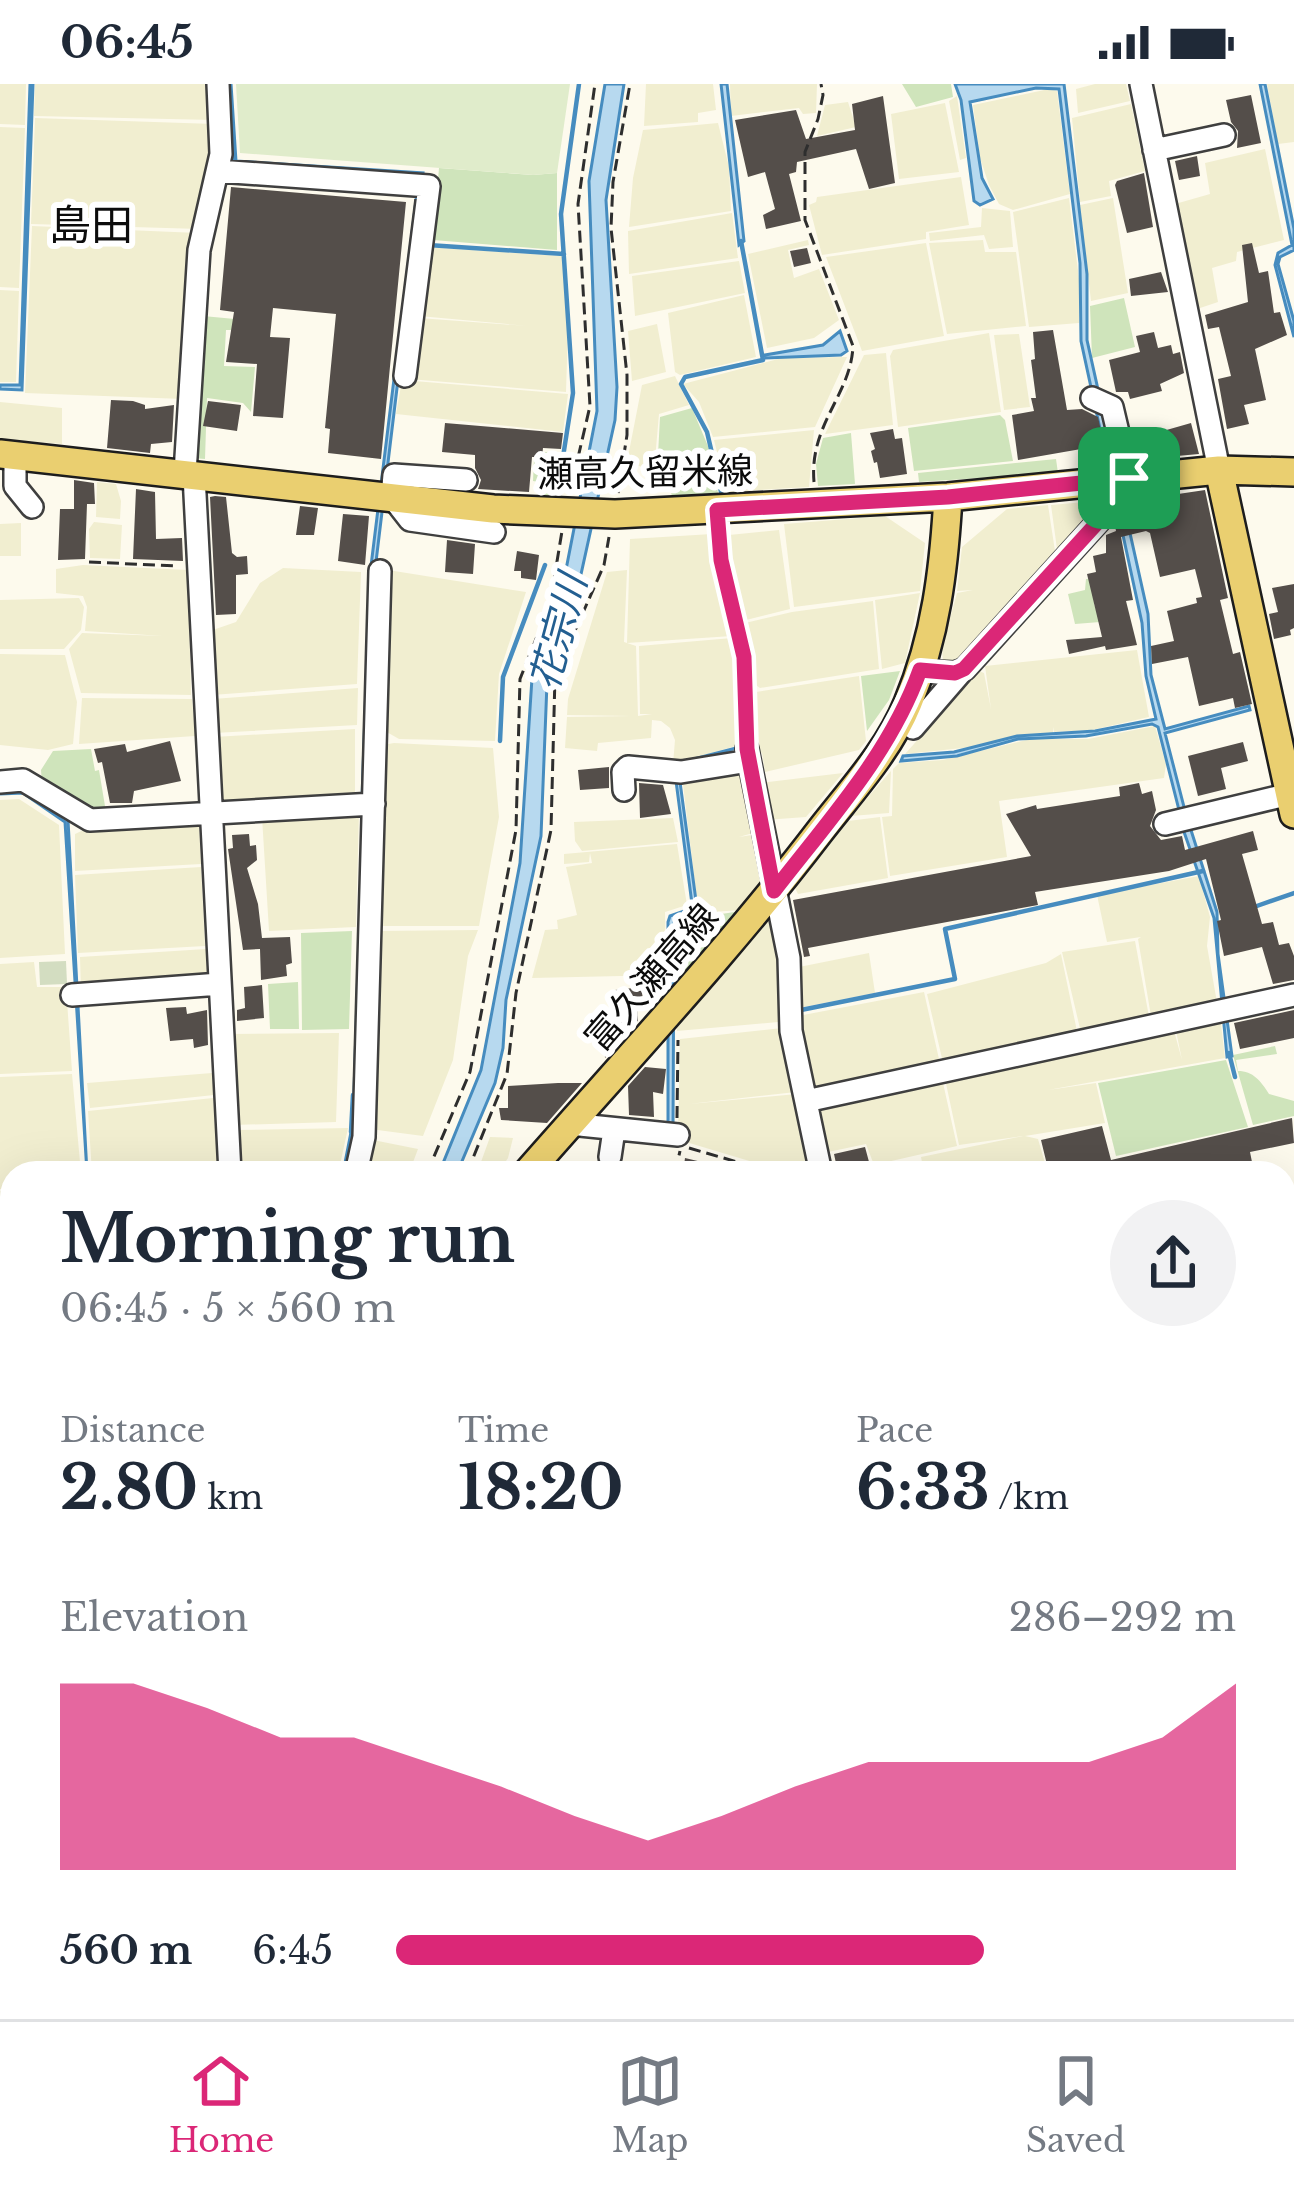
<!DOCTYPE html>
<html lang="en">
<head>
<meta charset="utf-8">
<style>
	:root { --surface:#fff; --page:#f2f2f3; --text:#1f2937; --muted:#747a83; --line:#e0e1e3; --accent:#db2777 }
	body { margin:0; font-family:"Libre Baskerville","Noto Sans JP",serif; background:var(--page); color:var(--text); height:100vh; display:flex; flex-direction:column; font-size:45px; white-space:nowrap }
	* { box-sizing:border-box; margin:0 }
	p { font-size:39px; color:var(--muted) }
	.icon { flex:none; width:66px; height:66px; fill:none; stroke:currentColor; stroke-width:2; stroke-linecap:round; stroke-linejoin:round }
	.map { position:relative; flex:1; overflow:hidden }
	.sheet { position:absolute; left:0px; top:1077px; width:1296px; height:858px; display:flex; flex-direction:column; background:var(--surface); border-radius:36px 36px 0 0; box-shadow:0 12px 48px #0002 }
	.sheet>* { flex:none }
	.pin { position:absolute; display:grid; place-items:center; width:102px; height:102px; color:#fff; margin:-51px; border-radius:24px; box-shadow:0 6px 18px #0006 }
	.round { display:grid; place-items:center; flex:none; width:126px; height:126px; border-radius:63px; background:var(--page) }
	.headline { display:flex; align-items:center; justify-content:space-between; height:204px; padding:0 60px }
	h1 { font-size:66px; font-weight:800; line-height:90px }
	.stats { display:grid; grid-template-columns:repeat(3,1fr); gap:18px; height:204px; padding:12px 60px }
	.stats div { display:grid; align-content:center }
	.stats b { font-size:60px; font-weight:800 }
	.stats small { font-size:33px; font-weight:400 }
	.stats p { font-size:33px }
	.chart { height:336px; padding:24px 60px }
	.chart p { display:flex; justify-content:space-between }
	.chart svg { width:100%; height:216px; margin-top:12px; fill:var(--accent); opacity:.7 }
	ul { padding:0 60px; list-style:none; font-size:39px }
	li { display:grid; grid-template-columns:192px 144px 1fr; align-items:center; height:90px }
	li i { height:30px; border-radius:15px; background:var(--accent) }
	.status { display:flex; justify-content:space-between; align-items:center; height:84px; padding:0 60px; background:var(--surface); direction:ltr }
	.status svg { height:33px; fill:currentColor }
	.tabs { display:flex; justify-content:space-around; align-items:center; height:168px; border-top:3px solid var(--line); background:var(--surface); font-size:33px; color:var(--muted) }
	.tabs a { display:grid; justify-items:center; gap:6px }
	.tabs .current { color:var(--accent) }
	.map>svg:first-child { display:block }
	.farmland { fill:#f1eed0 }
	.green { fill:#cfe4bb }
	.cemetery { fill:#d3ddc1 }
	.pitch { fill:#e0eccb }
	.water { fill:#b7d9ef; stroke:#468cbf; stroke-width:3 }
	.lines { fill:none; stroke-linecap:round; stroke-linejoin:round }
	.stream { stroke:#468cbf; stroke-width:4.5 }
	.building { fill:#544e4a }
	.minor-casing { stroke:#3f3f3f; stroke-width:26 }
	.major-casing { stroke:#1d1d1d; stroke-width:32 }
	.path { stroke:#2e2e2e; stroke-width:3; stroke-dasharray:12 6; stroke-linecap:butt }
	.minor { stroke:#fff; stroke-width:21 }
	.major { stroke:#eacf70; stroke-width:27 }
	.route-casing { stroke:#fff; stroke-width:24 }
	.route { stroke:#db2777; stroke-width:15 }
	.labels { text-anchor:middle; stroke-width:12; stroke-linejoin:round; paint-order:stroke }
	.street-label { font-size:36px; fill:#0c0c0c; stroke:#fff }
	.water-label { font-size:39px; font-style:italic; fill:#235f91; stroke:#fff }
	.quarter-label { font-size:42px; fill:#0c0c0c; stroke:#fff }
</style>
</head>
<body>
<div class="status"><b>06:45</b><svg viewBox="0 0 49 12"><path d="M0 12V9h3v3zM5 12V6h3v6zM10 12V3h3v9zM15 12V0h3v12zM26 1h20v11H26zM47 4h2v5h-2z"/></svg></div>
<div class="map">
<svg width="1294" height="1935" viewBox="0 0 1294 1935">
	<rect width="100%" height="100%" fill="#fdfaed"/>
	<path class="farmland" d="M0,0h26l-1,41 -25,-1z
		M35,0h177l2,36 -180,-4z
		M646,0h67l3,26 -18,3v9l-54,4z
		M730,0h87l-1,29 -13,1 -4,-6 -68,8z
		M1095,0h31l4,17 -52,12 -2,-24z
		M1267,0h27v58l-16,2z
		M1049,5l8,2 13,103 -57,16 -14,-6 -10,-19 -9,-27 -7,-53z
		M957,12l9,62 -6,2 -11,-59z
		M848,18l8,25 -39,9 8,-31z
		M945,19l14,69 -60,7 -8,-65z
		M1131,20l14,67 -36,10 2,15 -31,6 -8,-84z
		M35,34l179,6 2,14 -16,91 -169,-5z
		M718,39l11,44 2,44 -102,16 4,-49 10,-48z
		M0,43l25,1 -6,160 -19,-1z
		M1265,65l19,91 -47,12 -1,9 -24,7 6,34 -21,7 -22,-105 35,-10 -5,-31z
		M961,93l8,48 -43,7v7l-104,16 -13,-50 7,-3 1,-5z
		M1069,114l11,89 -1,36 -50,4 -16,-115z
		M1113,114l15,95 -37,8 -11,-96z
		M982,124l28,3 3,36 -24,2 -5,-14 -54,6 -1,-8 52,-6z
		M732,129l6,45 -109,16 -1,-43z
		M32,142l166,7 -15,166 -158,-6z
		M808,156l1,5 -21,5 6,28 25,-9 20,51 -25,18 -47,10 -19,-94z
		M983,156l2,12h31l10,74 -79,8 -18,-91z
		M926,159l18,93 -82,15 -36,-94z
		M426,163l136,9 6,72 -2,64 -157,-13 10,-61 109,8 -109,-10z
		M739,177l6,32 -110,23 -3,-40z
		M0,206l19,1 -3,91h-16z
		M744,211l12,62 -76,18 -5,-3 -7,-59z
		M657,240l9,48 -34,9 -4,-50z
		M989,249l12,79 -103,15 -8,-71 3,-6z
		M1019,250l11,73 -26,3 -10,-75z
		M886,269l7,72 -68,9 39,-79z
		M847,273l-32,70 -102,10 -14,-35 -16,-18 99,-26z
		M675,292l14,29 -30,9 -5,57 -27,-9 15,-77z
		M402,296l166,14 -5,38 -167,-18z
		M0,318l62,6v36l-62,-5z
		M814,346l-5,57 -82,5 -13,-52z
		M97,398l19,2 5,17 -1,18 -24,-2z
		M1085,418l2,15 -30,32 -6,-44z
		M1048,421l7,46 -94,109 -18,2 -1,-15 15,-54 16,-3 -16,1 5,-44 45,-38z
		M885,432l40,27 -5,48 -126,16 -10,-83z
		M94,438l28,3 -2,34 -30,-1 -1,-29z
		M21,439v33h-21v-32z
		M779,446l11,79 -48,12 -13,-86z
		M712,450l7,65 6,4 7,33 -105,7 3,-104z
		M83,481l105,5 3,125 -110,-2 -12,-44 13,-16 81,3 -78,-5 2,-24 -4,-11 -27,-3v-24z
		M283,484l78,4 -4,112 -145,11 -2,-64 26,-9 24,-39z
		M388,486l138,22 -27,82 -4,67 -96,-2 -14,-8z
		M627,486l-3,72 12,4 2,70 14,-2h-12l-1,-68 93,-8 5,24 -3,47 5,36 -66,19 2,-24 -5,-12 -9,-7 -9,-1 -1,18 -53,5 -1,8 -32,-3 2,-31 65,-1 -65,-1 1,-16 39,-127z
		M920,509l-15,70 -23,6 -7,-69z
		M79,514l5,9 -3,23 -17,19h-64v-49z
		M873,517l6,68 -119,19 -10,-7 -1,-24 -8,-33 51,-12z
		M1137,566l12,67 -57,13 -38,2 -1,-5v6l-36,2 -35,11 -77,8 74,-83 5,2 7,36 -6,-43z
		M0,570l65,1 12,47 -4,42 -25,6 -48,-5z
		M859,592l7,65 -7,9 -94,22 -3,-19 -11,-4 -5,-47 10,-10z
		M358,604l-1,37 -143,8 -1,-34z
		M82,614l110,1 3,37 -116,8z
		M1155,642l11,38 -2,14 -165,23 8,56 -117,19 -8,-59 10,-1 1,-47 6,-6 44,-3 87,-21h58z
		M355,645v67l-136,6 -5,-65z
		M394,659l99,5 6,69 -20,109h-100l4,-181z
		M739,687l8,7 3,18 -6,7 5,3 4,27 -14,4 19,-3 10,47 -26,29 -47,3 3,-5 -16,-132z
		M891,687l-2,42 -38,3z
		M843,689l-37,44 -41,3 -6,-37z
		M19,715l40,26 6,129 -65,4v-158z
		M359,727l-3,116 -87,4 -7,-114z
		M880,733l8,61 -90,16 -3,-6 4,-14 49,-53z
		M673,734l5,24 -96,9 -7,-10 -1,-19z
		M199,739l2,41 -126,7v-37l15,-7z
		M677,760l10,61 -22,7 1,63 -134,3 13,-48 13,-1 -1,-9 20,-5 -11,-48 26,-4 -2,-10 -1,9 -25,2v-10z
		M201,783l4,79 -127,7 -3,-78z
		M1199,792l11,41 -3,29 11,62 -66,14 -14,-83 3,-2 -34,5 -10,-47z
		M775,833l9,97 -6,8 -101,9 -2,-15 85,-96z
		M478,846l-10,26 -15,104 -30,76 -53,-7 7,-198z
		M1135,857l15,81 -68,15 -20,-85z
		M206,865l1,32 -126,11 -1,-35z
		M869,869l6,40 -71,14 -6,-2 -4,-37z
		M1061,870l17,82 -134,31 -17,-73 119,-31z
		M34,878l3,25h29l6,84 -72,3v-110z
		M924,908l17,76 -128,28 -15,-80z
		M1220,932l5,42 -177,32 48,-7 9,40 -80,13 13,3 9,31 -123,3 -3,-16 102,-21 -64,9 -15,-71 229,-47 9,33 -7,-34z
		M782,944l14,64 -107,12 108,-10 15,76 -56,-7 -70,-21 -8,-9 2,-94z
		M339,949l-3,89 -103,3 -3,-91z
		M212,989l2,22 -124,13 -3,-25z
		M72,990l9,99h-69v15l-12,1v-112z
		M941,990l16,72 -83,19 -8,-21 -38,8 -10,-51z
		M213,1014l5,75h-126l-4,-62z
		M348,1044l-8,37h-104v-35z
		M490,1053l23,1 -5,20 -10,15h-21z
		M368,1055l50,10 -9,24h-46z
		M12,1106v64h-12v-63z
		M1289,1169l5,18v47l-10,2v-66z
		M12,1173v55l-12,1v-55z
		M12,1231v89l-12,1v-89z
		M1294,1291v77l-10,1v-75z
		M12,1335v137l-12,1v-137z
		M12,1521v123l-12,14v-136z
		M1294,1861v74h-25v-12h15v-61z
		M110,1923h74l1,5 73,7h-146z
		M332,1923h141l2,12h-144z
		M480,1923h169l2,11 -169,1z
		M657,1923h114v12h-111z
		M773,1923h53v12h-52z"/>
	<path class="green" d="M902,0h49l2,13 -37,10z
		M439,84l94,7 24,-2v77l-124,-10z
		M1124,214l11,49 -43,11 -2,-52z
		M203,232l53,5v9h-30l-2,36 31,1 -4,45 -8,-9 -36,-5 -2,61 -12,-1z
		M692,324l18,43 8,42 -46,5 -3,-23 -12,-1 3,-57z
		M1000,331l5,5 8,41 -99,10 -6,-43z
		M851,349l4,51 -37,2 -2,-22 7,-26z
		M545,368l14,1 -4,42h-11v-12l-11,-2 1,-22 9,-1z
		M1056,375l2,14 -139,9 -1,-9z
		M1093,494l1,26 6,18 -25,2 -7,-30 17,-4 1,-11z
		M900,587l-11,29 -22,31 -6,-55z
		M91,665l4,22 4,-1 7,42 -28,-9 -36,-19 -1,-14 12,-19z
		M741,827l-66,80 1,-70z
		M352,847l-3,98 -47,1 -1,-97z
		M298,898l1,47h-29l-2,-45z
		M1275,962l2,8 -41,6 2,11c15,0 23,10 31,23l25,7v15l-41,9 -20,-70z
		M1226,976l22,67 -132,29 -18,-73z
		M1294,1799v60l-10,1v-59z
		M1163,1923h56v12h-55z"/>
	<path class="cemetery" d="M66,877l1,23 -27,1 -1,-23z"/>
	<path class="pitch" d="M236,0h334l-13,89 -24,2 -293,-22z"/>
	<path class="water" d="M30,0h3l-11,306 -22,-1v-4h20z
		M228,0h3l5,77 187,12 -48,397 -8,227 -5,1 8,-224 49,-398 -185,-14z
		M605,0h19l-18,116 11,187 -2,33 -43,195 -25,68 -6,153 -35,164 -3,48 -8,35 -38,90h-18l42,-103 39,-207 12,-185 30,-88 35,-179 -8,-230z
		M721,0h6l17,157 -5,4z
		M955,0h109l23,190v66l61,274 3,61 14,54 84,-23 1,4 -85,23 19,74 -5,3 -21,-83 -6,-3 -66,12 -68,3 -61,17 -56,5 2,-5 51,-4 63,-16 78,-5 61,-12 -10,-43 -4,-53 -61,-282 -1,-78 -21,-174 -23,-1 -66,14 12,76 11,21 -13,6 -6,-4 -13,-101z
		M1260,0h5l29,145v21l-14,7 -2,7 16,57v16l-19,-72 3,-12 14,-8z
		M840,247l7,20 -6,4 -75,3 -1,-3 58,-10z
		M737,546l5,31 2,91 -54,8 50,-13 -2,-86 -5,-30z
		M676,697l4,1 17,126 -5,7 -18,5 -1,210 -5,-1v-207l2,-6 20,-7 2,-5z
		M23,706l45,30 19,353 -22,-351 -42,-29 -23,1z
		M363,728l4,1 -11,312 -9,48h-4l10,-51z
		M1190,743l27,85 1,42 14,102 -5,1 -13,-139 -31,-89z"/>
	<g class="lines">
		<path class="stream" d="M428,161l136,9
			M558,405l15,-96 -12,-179 18,-130
			M722,412l-15,-64 -26,-48 4,-7 78,-17 -22,-119
			M735,549l3,-25
			M500,657l3,-64 42,-112
			M1254,823l40,-14
			M801,926l154,-31 -10,-50 258,-58
			M1229,969l6,24
			M351,1048l2,-37
			M0,1796l12,-4"/>
	</g>
	<path class="building" d="M1251,11l10,48 -24,5 1,-17 -7,-9 -5,-22z
		M883,12l12,87 -26,6 -13,-40 -59,13 -1,10 -7,2 12,47 -35,8 -3,-14 12,-6 -10,-37 -17,5 -13,-57 61,-10 10,29 49,-9 -3,-26z
		M1197,72l3,20 -21,4 -4,-19z
		M1144,89l9,54 -26,6 -12,-48 2,-4z
		M231,103l175,15 -25,257 -53,-6 2,-24 -5,-1 11,-114 -63,-6 -3,29 20,1 -7,80 -30,-2 4,-52 -31,-2 8,-50 -14,-2z
		M1252,159l7,30 9,-2 6,42 6,-1 7,23 -32,14 11,51 -22,5 5,19 -22,5 -9,-50 13,-3 -12,-49 -11,2 -3,-14 43,-13 -6,-57z
		M807,164l4,15 -17,4 -4,-16z
		M1161,188l7,20 -37,4 -2,-17z
		M1053,246l14,80 15,-1 16,8 6,28 -86,15 -6,-45 22,-4 -3,-13h5l-5,-38 4,-1 -2,-27z
		M1154,248l4,16 13,-3 2,9 7,-2 4,21 -24,11 2,7 -32,8 -2,-7h-12l-7,-32 31,-8 -4,-16z
		M111,316l22,1 12,4v4l29,-4 -2,37 -21,2 -1,9 -43,-5z
		M208,317l33,4 -4,26 -34,-5z
		M445,339l118,10 -2,16 -18,-1 -1,9h-10l-3,35 -51,-3 3,-9 -6,-12v-13l-33,-3z
		M1191,339l8,31 -44,4 -6,-23z
		M893,345l2,10 7,-1 5,36 -27,4 -3,-16 -3,1 -3,-12 4,-2 -5,-16z
		M74,396l20,3 1,21h-8l-2,55 -27,1 2,-51h14z
		M136,405l19,3 1,47 26,-1 1,23 -50,-2z
		M1205,406l23,108 -8,2 13,54 7,-2 12,52 -17,4 -2,-10 -34,8 -11,-49 -36,7 -1,-18 23,-5 -7,-30 30,-8 -1,-5 6,-1 -7,-28 -35,8 -10,-44 -4,-2 -25,6 12,63 -7,1 11,44 -31,5 -1,-4 -36,8 -3,-14 36,-3 -15,-63 9,-2 -3,-16 13,-3v-18l10,-4 -1,-5 11,-13 8,-2 -1,-5 9,-10 15,-2 1,3z
		M215,412l11,1 6,56 5,4 10,-1 1,18 -12,1v39l-20,1 -6,-118z
		M300,422l18,2 -4,27h-18z
		M343,430l26,2 -4,49 -27,-4z
		M447,456l28,4 -2,30 -28,-2z
		M517,467l22,4 -3,25 -15,-2v-7h-7z
		M1294,500v44l-4,2 1,5 -17,4 -5,-25 9,-2 -6,-24z
		M170,657l11,40 -47,10 -2,12h-22l-8,-41 -4,1 -4,-14 31,-5 2,8z
		M1243,658l5,19 -27,7 5,21 -28,7 -10,-40z
		M609,683v21l-29,2 -2,-20z
		M639,699l24,2 8,29 -31,4z
		M1139,699l3,11 10,-3 4,19 -6,16 11,14 21,-4 3,14 68,-19 5,19 -16,4 20,70 11,-2 6,23 10,-2 5,13v24l-21,4 -11,-37 -38,9 -7,-35 4,-1 -15,-61 -37,12 -134,21 3,13 -230,43 2,8 -6,1 -11,-57 238,-44 -25,-42 30,-9 1,4 83,-13 -1,-9z
		M249,750l1,12 6,-1 1,15 -10,8 11,36 4,34 28,-1 2,26 -6,2 1,11 -26,4 -1,-31 -17,1 -15,-101 5,-1 -1,-13z
		M262,901l2,33 -27,3v-11l8,-2 -1,-21z
		M642,903l1,20 -6,2 1,12 -10,4v7l-23,26 -1,-22h12l-5,-26 5,-1 -1,-19z
		M186,923l1,7 20,-4 1,35 -14,3 -1,-9 -23,2 -4,-33z
		M1294,926v28l-54,11 -6,-26z
		M645,983l21,2 -3,25 -10,-2 1,25 -25,-2 -1,-29z
		M558,999h24l-35,40 -46,-3 -2,-12h9v-22z
		M1292,1034l2,25 -44,9 2,10 -53,11h-150l-8,-33 61,-14 9,34z
		M865,1063l7,26h-19l-2,-9 -14,4 -3,-14z
		M685,1074l42,10 -1,5h-43z"/>
	<g class="lines">
		<g class="minor-casing">
			<path id="minor" d="M1141,0l78,386
				M1154,66l70,-15
				M218,87l211,15 -24,190
				M1092,314l20,9 17,72
				M15,371v31l17,21
				M185,389l14,-223 22,-96 -3,-70
				M194,391l36,698
				M466,396l-72,-5 -2,22 18,23 84,12
				M920,587l35,2 10,-4 173,-191
				M913,644l51,-59
				M747,665l42,209 2,73 30,142
				M0,698l23,-2 67,40 284,-16
				M624,706l-1,-18 5,-5 53,5 68,-11
				M1165,740l125,-30
				M72,911l148,-11
				M806,1017l488,-106
				M570,1040l108,11
				M610,1073l4,-27
				M356,1089l8,-36 16,-566
				M0,1328h12
				M1284,1380l10,-2
				M0,1480l12,-1
				M0,1741l12,12
				M1284,1796l10,-2
				M846,1923l1,12
				M941,1923v11l10,1
				M1156,1923l1,12
				M0,1933l17,-1
				M283,1935l1,-12
				M322,1935l1,-12
				M988,1935l18,-12
				M1068,1935v-12"/>
		</g>
		<g class="major-casing">
			<path id="major" d="M0,370l493,55 122,5 333,-17 271,-27 75,2
				M1219,386l75,344
				M527,1089c99,-113 202,-223 293,-342 31,-40 69,-81 88,-128 28,-67 36,-135 40,-206
				M0,1693l12,-14"/>
		</g>
		<path class="path" d="M814,398c-5,-58 37,-87 39,-136l-48,-126v-68l13,-33 5,-24 -2,-11
			M570,408l20,-86 -12,-202 17,-120
			M618,409l9,-58v-60l-16,-147 2,-46 17,-98
			M719,448c3,46 19,79 24,121 3,25 0,51 2,76
			M89,478l88,4
			M677,1034l1,-78
			M689,1064l69,20 40,5
			M427,1089l43,-101 46,-242 4,-151 30,-75 12,-73
			M467,1089l40,-99 9,-81 35,-163 4,-154 49,-111 5,-28
			M675,1089l5,-22
			M476,1923l2,12
			M653,1923l3,12
			M880,1923l19,9 22,1"/>
		<use href="#minor" class="minor"/>
		<use href="#major" class="major"/>
	</g>
	<g class="lines">
		<g class="route-casing">
			<path id="route" d="M1129,394h9l-174,191 -9,4 -35,-3c-30,84 -92,151 -146,221l-27,-142 -3,-92 -23,-97 -4,-50 231,-13z"/>
		</g>
		<use href="#route" class="route"/>
	</g>
	<g class="labels">
		<g class="street-label">
			<text transform="translate(645 388) rotate(-1)" y="13">瀬高久留米線</text>
			<text transform="translate(651 893) rotate(-49)" y="13">富久瀬高線</text>
		</g>
		<g class="water-label">
			<text transform="translate(558 548) rotate(-75)" y="14">花宗川</text>
		</g>
		<g class="quarter-label">
			<text x="91" y="156">島田</text>
		</g>
	</g>
</svg>
<div class="pin" style="left:1129px;top:394px;background:#1e9e55"><svg class="icon" aria-label="arrive" viewBox="0 0 24 24"><path d="M6 21V4h12l-3 4 3 4H6"/></svg></div>
<section class="sheet">
<div class="headline"><div><h1>Morning run</h1><p>06:45 · 5 × 560 m</p></div><a class="round"><svg class="icon" aria-label="share" viewBox="0 0 24 24"><path d="M12 15V3M7 8l5-5 5 5M5 13v7h14v-7"/></svg></a></div>
<div class="stats">
<div><p>Distance</p><b>2.80<small> km</small></b></div>
<div><p>Time</p><b>18:20</b></div>
<div><p>Pace</p><b>6:33<small> /km</small></b></div>
</div>
<div class="chart"><p><span>Elevation</span>286–292 m</p>
<svg viewBox="0 0 160 44" preserveAspectRatio="none"><path d="M0 44V6L10 6L20 11L30 17L40 17L50 22L60 27L70 33L80 38L90 33L100 27L110 22L120 22L130 22L140 22L150 17L160 6V44z"/></svg>
</div>
<ul>
<li><b>560 m</b>6:45<i style="width:70%"></i></li>
</ul>
</section>
</div>
<nav class="tabs">
<a class="current"><svg class="icon" aria-label="home" viewBox="0 0 24 24"><path d="M3 11l9-7 9 7M6 9v11h12V9"/></svg>Home</a>
<a><svg class="icon" aria-label="map" viewBox="0 0 24 24"><path d="M3 6l6-2 6 2 6-2v14l-6 2-6-2-6 2zM9 4v14M15 6v14"/></svg>Map</a>
<a><svg class="icon" aria-label="saved" viewBox="0 0 24 24"><path d="M7 4h10v16l-5-4-5 4z"/></svg>Saved</a>
</nav>
</body>
</html>
